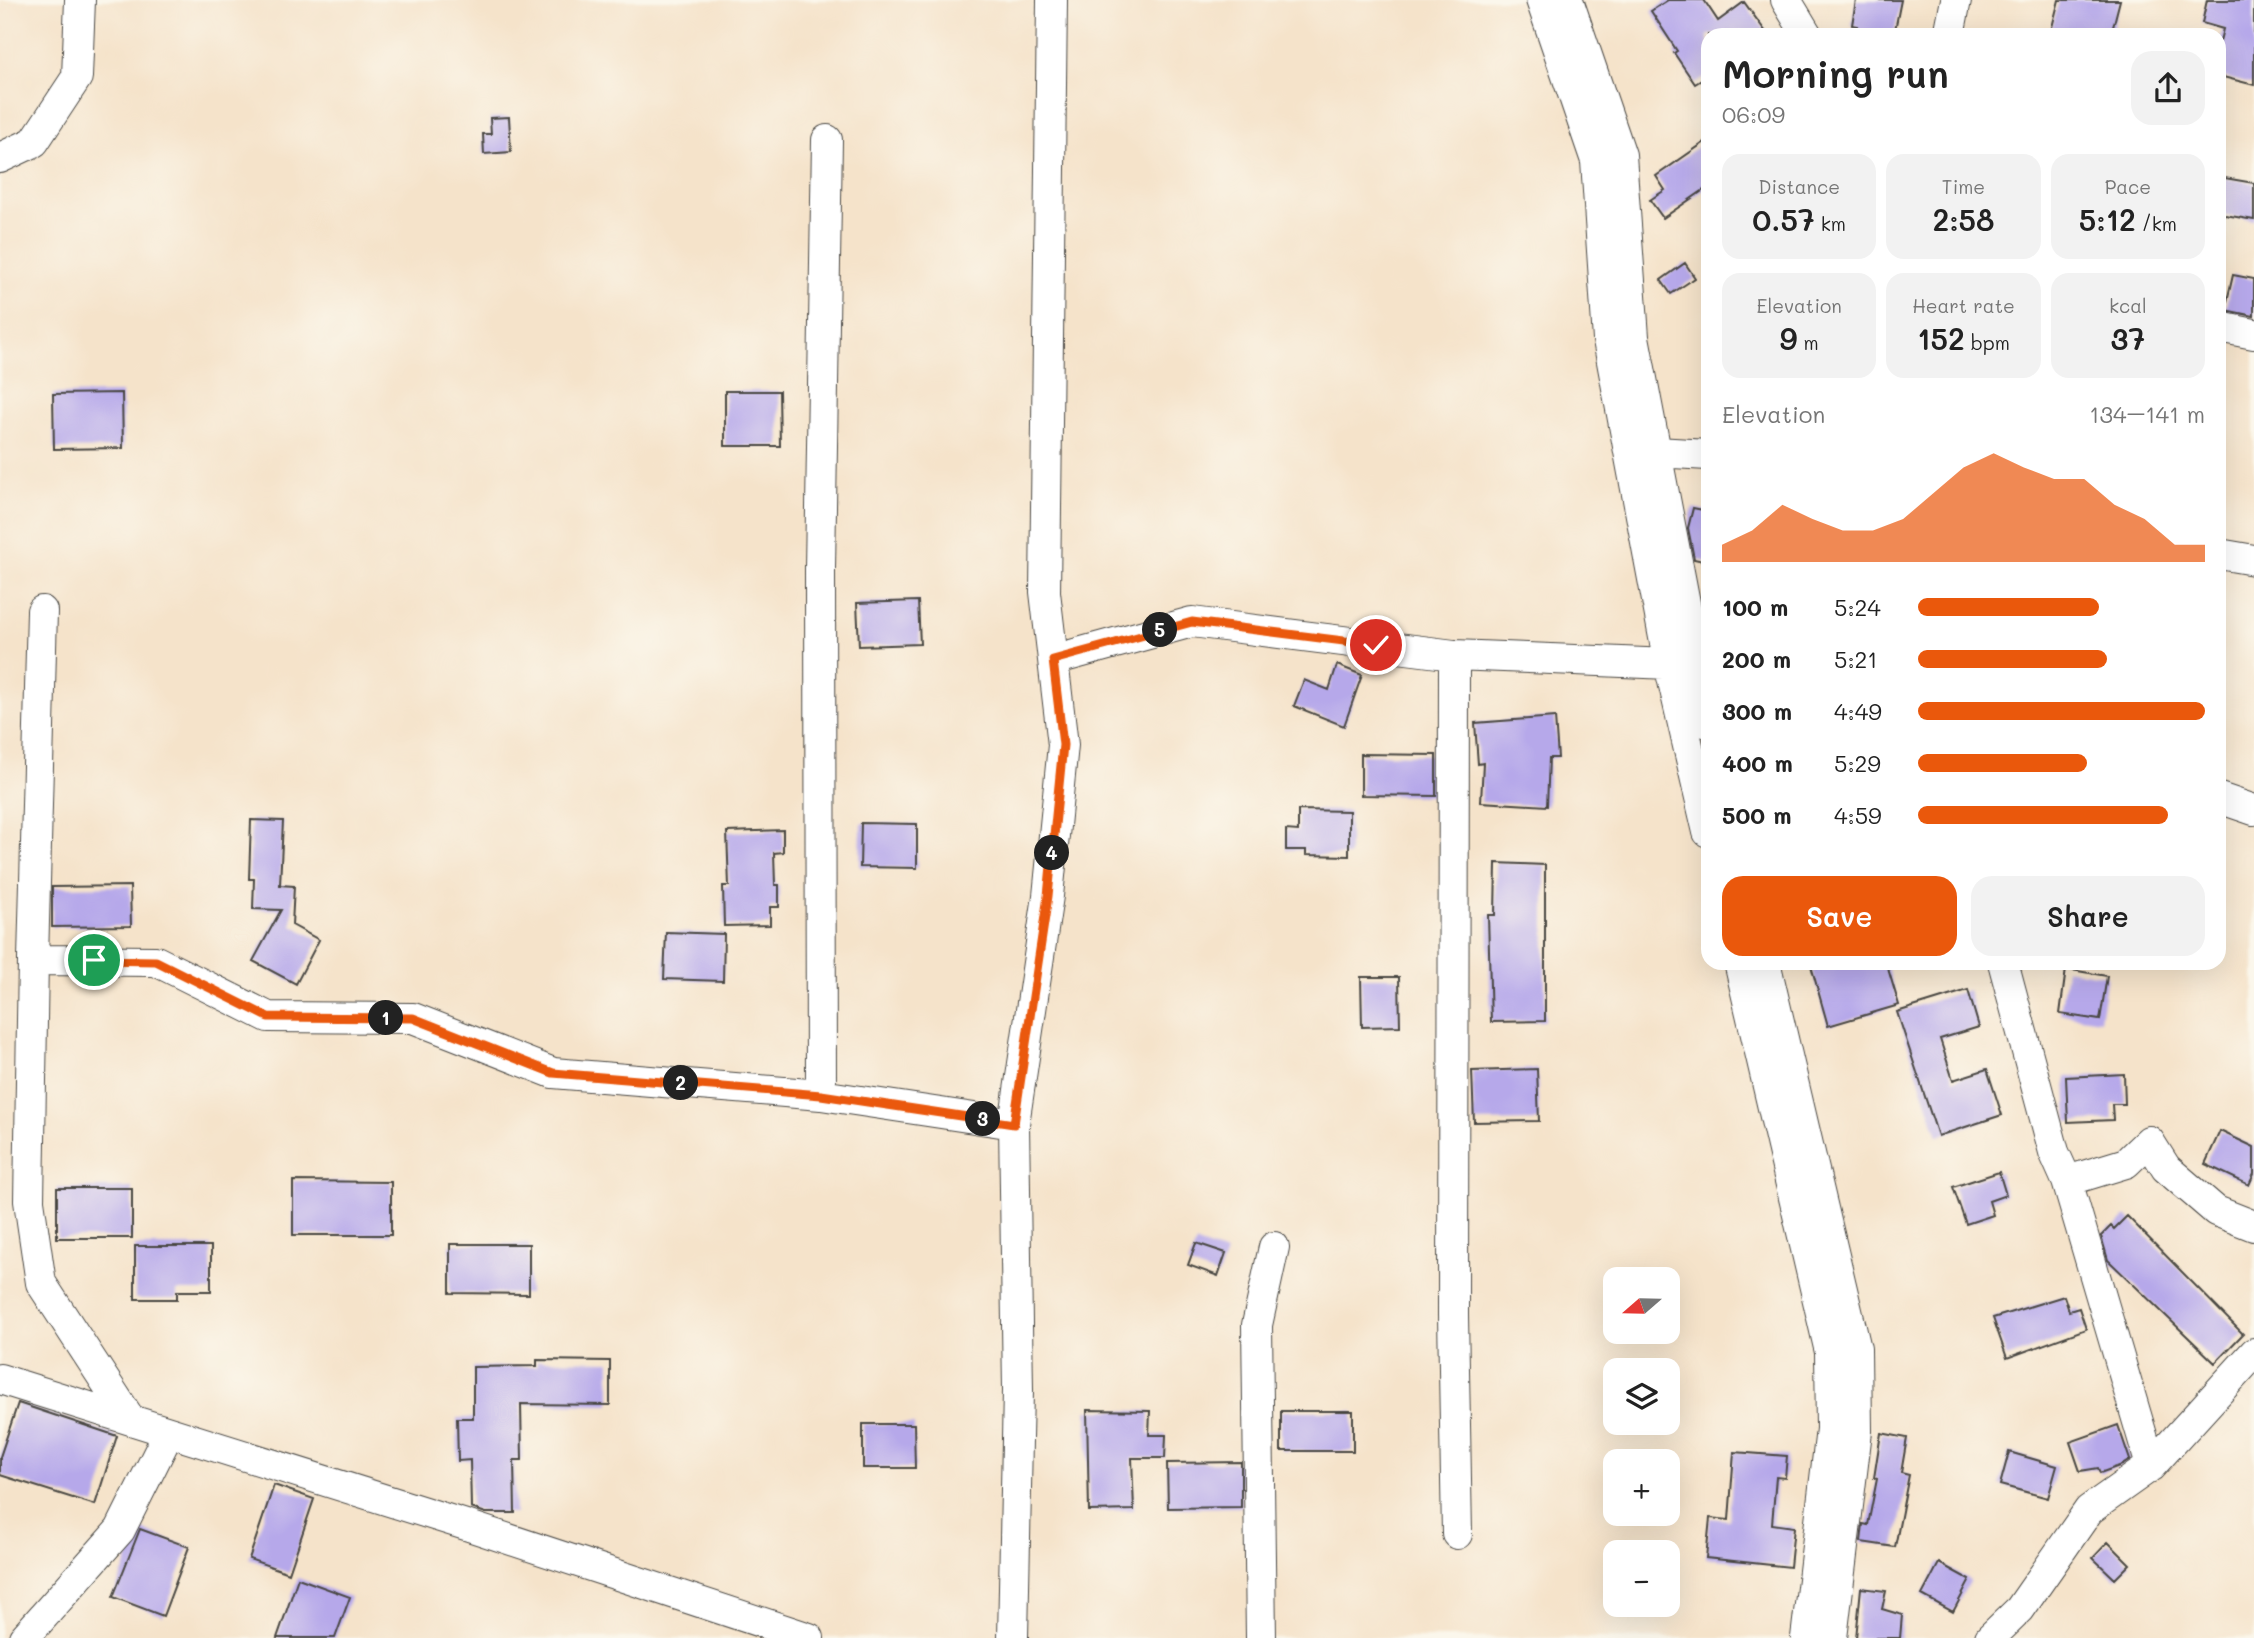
<!DOCTYPE html>
<html lang="en">
<head>
<meta charset="utf-8">
<style>
	:root { --surface:#fff; --page:#f2f2f2; --text:#222; --muted:#767676; --accent:#ea580c }
	body { margin:0; font-family:Mali,sans-serif; background:var(--page); color:var(--text); height:100vh; display:flex; flex-direction:column; font-size:26px; white-space:nowrap }
	* { box-sizing:border-box; margin:0 }
	p { font-size:23px; color:var(--muted) }
	.icon { flex:none; width:38px; height:38px; fill:none; stroke:currentColor; stroke-width:2; stroke-linecap:round; stroke-linejoin:round }
	.map { position:relative; flex:1; overflow:hidden }
	.sheet { position:absolute; left:1701px; top:28px; width:525px; height:942px; display:flex; flex-direction:column; background:var(--surface); border-radius:21px; box-shadow:0 7px 28px #0002 }
	.sheet>* { flex:none }
	.needle { width:46px; rotate:250deg }
	.controls { position:absolute; left:1603px; top:1267px; display:grid; gap:14px }
	.controls a { display:grid; place-items:center; width:77px; height:77px; border-radius:14px; background:var(--surface); box-shadow:0 7px 28px #0002; font-size:35px }
	.pin { position:absolute; display:grid; place-items:center; width:60px; height:60px; color:#fff; margin:-30px; border:4px solid #fff; border-radius:50%; box-shadow:0 2px 7px #0007 }
	.km { position:absolute; width:35px; height:35px; margin:-18px; border-radius:50%; background:#222; color:#fff; font-size:19px; line-height:35px; text-align:center }
	.round { display:grid; place-items:center; flex:none; width:74px; height:74px; border-radius:21px; background:var(--page) }
	.head { display:flex; align-items:center; justify-content:space-between; height:119px; padding:0 21px }
	h1 { font-size:38px; font-weight:600; line-height:52px }
	.metrics { display:grid; grid-template-columns:repeat(3,1fr); gap:10px; height:119px; padding:7px 21px }
	.metrics div { display:grid; align-content:center; border-radius:18px; background:var(--page); text-align:center }
	.metrics b { font-size:30px; font-weight:600 }
	.metrics small { font-size:19px; font-weight:400 }
	.metrics p { font-size:19px }
	.chart { height:196px; padding:14px 21px }
	.chart p { display:flex; justify-content:space-between }
	.chart svg { width:100%; height:126px; margin-top:7px; fill:var(--accent); opacity:.7 }
	.primary-button { display:flex; gap:14px; margin-top:auto; padding:14px 21px }
	.primary-button a { flex:1; height:80px; border-radius:21px; background:var(--accent); color:#fff; font-size:28px; font-weight:600; line-height:80px; text-align:center }
	.primary-button a+a { background:var(--page); color:var(--text) }
	ul { padding:0 21px; list-style:none; font-size:23px }
	li { display:grid; grid-template-columns:112px 84px 1fr; align-items:center; height:52px }
	li i { height:18px; border-radius:9px; background:var(--accent) }
	.map>svg:first-child { display:block }
	.building { fill:#b6a8ea }
	.lines { fill:none; stroke-linecap:round; stroke-linejoin:round }
	.minor-casing { stroke:#494743; stroke-width:32 }
	.minor { stroke:#fff; stroke-width:30 }
	.route-casing { stroke:#fff; stroke-width:14 }
	.route { stroke:#ea580c; stroke-width:9 }
</style>
</head>
<body>
<div class="map">
<svg width="2254" height="1638" viewBox="0 0 2254 1638">
	<rect width="100%" height="100%" fill="#fbf7ec"/>
	<filter id="ink" filterUnits="userSpaceOnUse"><feTurbulence type="fractalNoise" baseFrequency=".0143" numOctaves="2"/><feDisplacementMap in="SourceGraphic" scale="14" xChannelSelector="R" yChannelSelector="G"/><feConvolveMatrix kernelMatrix="1 2 1 2 8 2 1 2 1" color-interpolation-filters="sRGB"/></filter>
	<filter id="wash" filterUnits="userSpaceOnUse"><feTurbulence type="fractalNoise" baseFrequency=".00686" numOctaves="4" result="noise"/><feDisplacementMap in="SourceGraphic" scale="28" xChannelSelector="R" yChannelSelector="G"/><feGaussianBlur stdDeviation="1.57" result="paint"/><feColorMatrix in="noise" values="0 0 0 0 0 0 0 0 0 0 0 0 0 0 0 0 0 1.4 0 .05"/><feComposite in="paint" operator="in"/></filter>
	<g filter="url(#wash)">
		<rect width="100%" height="100%" fill="#f5e3ca"/>
		<g id="blocks">
			<path class="building" d="M1668,0h36l14,21 26,-19 24,33h-60v41l-13,8 -21,-31 3,-2 -26,-40z
				M1856,0h45l-7,35h-39l2,-9 -5,-1z
				M2059,0h61l-9,35h-61z
				M2207,0h47v85l-35,-9v-31l4,-16 -21,-6z
				M509,117l2,35 -27,2 -1,-20h8l-1,-16z
				M1708,140v47l-45,31 -13,-18 15,-10 -9,-14z
				M2219,177l35,6v37l-35,-6z
				M1685,263l10,15 -24,16 -10,-14z
				M2233,275l21,4v37l-29,-6z
				M725,391h54l1,55h-55z
				M122,393l1,55 -69,1 -1,-55z
				M1693,508l15,3v51l-14,-3 -6,-31z
				M918,601l2,43 -61,2 -2,-43z
				M1337,665l25,10 -18,51 -50,-20 10,-26 25,10z
				M1555,717l3,41h-9l-2,48 -66,-4 2,-39 -5,1 -3,-41z
				M1361,754l75,1v41l-75,-1z
				M1298,810l51,1v45l-43,-1v-5h-20v-20l12,1z
				M251,820l32,1 -3,64 14,1 -2,39 27,15 -23,44 -43,-23 28,-51 -28,-1 1,-30h-5z
				M861,823l56,1v44l-57,-1z
				M783,830v22l-9,1 1,32h4v22h-9v18l-46,1 -1,-40h6l-2,-54z
				M1496,863l49,2v156l-54,1 -3,-107h7z
				M130,886l1,40 -79,1v-40z
				M666,932l58,2 -1,47 -59,-2z
				M1810,962h76l13,43 -71,21z
				M2066,969l41,7 -7,44 -40,-6z
				M1361,977h38l1,49 -38,1z
				M1968,990l11,37 -39,12 13,41 34,-11 15,46 -64,21 -41,-124z
				M1537,1069l2,52 -65,1 -2,-51z
				M2124,1074l1,30h-13l1,16 -45,2 -2,-45z
				M2220,1131l34,16v27l-5,11 -44,-21z
				M1999,1172l7,23 -17,6 4,14 -27,9 -13,-37z
				M293,1181l98,1v53h-98z
				M57,1188h75v50h-75z
				M2127,1216l116,118 -28,29 -107,-103 -7,-24 10,-10 3,3z
				M1196,1243l30,10 -8,23 -30,-11z
				M450,1244h79v50l-79,-1z
				M135,1246h76v45h-34v8h-42z
				M2064,1296l5,15 10,-3 7,21 -79,29 -14,-40z
				M537,1360l73,1v44l-89,-1 1,56h-8l1,53h-29l-15,-5 -1,-48 -12,1 -1,-43h16v-51l64,-1z
				M18,1403l99,33 -22,69 -95,-30v-18z
				M1087,1410l63,1 -1,24h17l-1,23h-33l2,52 -45,1z
				M1281,1411h72v40h-72z
				M863,1424h51l1,44h-52z
				M2118,1425l12,35 -8,5 -22,8 -2,-5 -18,3 -10,-29z
				M1881,1433l26,5 -6,35 8,2 -14,72 -34,-5 2,-18 5,1 9,-46 -3,-1z
				M1734,1452l53,4 -2,22 -9,-1 -4,47 22,3 -4,40 -84,-9 4,-40 19,2z
				M2009,1452l48,14 -9,32 -48,-13z
				M1241,1462v45l-73,1 -1,-45z
				M274,1485l40,14 -25,74 -40,-14z
				M140,1529l49,18 -26,69 -50,-19z
				M2108,1542l22,22 -15,15 -22,-21z
				M1939,1563l31,17 -17,32 -31,-17z
				M298,1578l52,19 -15,41h-58z
				M1861,1588l25,3 -4,18 20,6 -2,23h-44z"/>
		</g>
	</g>
	<g filter="url(#ink)">
		<use href="#blocks" fill-opacity="0" stroke="#494743" stroke-width="2"/>
		<g class="lines">
			<g class="minor-casing">
				<path id="minor" d="M1541,0l55,161 12,179 61,324 39,168
					M1568,0l53,155 13,182 74,386
					M1786,0l21,35
					M1949,35l7,-35
					M0,158l34,-16 43,-65 3,-77
					M2219,327l35,7
					M1656,452l52,3
					M2219,554l35,6
					M42,611l-9,349 -4,241 12,82 89,136
					M1454,655l-1,660 4,219
					M1053,660l139,-38 262,33 215,9
					M2219,798l35,12
					M33,960l123,1 112,56 145,1 140,55 268,22 193,29
					M1739,962l91,390 1,77 -25,209
					M1765,962l91,387 1,82 -25,207
					M2003,962l51,190 13,29 59,-18 23,-22 17,27 50,43 38,15
					M821,1095l-1,-526 7,-429
					M2067,1181l84,285
					M0,1379l469,147 340,112
					M24,1638l96,-108 49,-98
					M1013,1638l5,-248 -4,-266 34,-228 15,-151 -18,-153 7,-592
					M1261,1638l-4,-313 17,-78
					M1990,1638l30,-29 69,-99 62,-44 103,-113"/>
			</g>
			<use href="#minor" class="minor"/>
		</g>
	</g>
	<g class="lines" filter="url(#ink)">
		<g class="route-casing">
			<path id="route" d="M94,960l62,1 112,56 145,1 140,55 268,22 193,29 34,-228 15,-151 -10,-85 139,-38 184,23"/>
		</g>
		<use href="#route" class="route"/>
	</g>
</svg>
<div class="controls">
<a><svg class="needle" viewBox="-14 -14 28 28"><path d="M0-13l5 13h-10z" fill="#e53935"/><path d="M0 13l5-13h-10z" fill="#767676"/></svg></a>
<a><svg class="icon" aria-label="layers" viewBox="0 0 24 24"><path d="M12 4l9 5-9 5-9-5zM3 14l9 5 9-5"/></svg></a>
<a>+</a>
<a>−</a>
</div>
<div class="pin" style="left:94px;top:960px;background:#1e9e55"><svg class="icon" aria-label="arrive" viewBox="0 0 24 24"><path d="M6 21V4h12l-3 4 3 4H6"/></svg></div>
<div class="pin" style="left:1376px;top:645px;background:#d93025"><svg class="icon" aria-label="check" viewBox="0 0 24 24"><path d="M5 12l5 5 9-10"/></svg></div>
<b class="km" style="left:386px;top:1018px">1</b>
<b class="km" style="left:681px;top:1083px">2</b>
<b class="km" style="left:983px;top:1119px">3</b>
<b class="km" style="left:1052px;top:853px">4</b>
<b class="km" style="left:1160px;top:630px">5</b>
<section class="sheet">
<div class="head"><div><h1>Morning run</h1><p>06:09</p></div><a class="round"><svg class="icon" aria-label="share" viewBox="0 0 24 24"><path d="M12 15V3M7 8l5-5 5 5M5 13v7h14v-7"/></svg></a></div>
<div class="metrics">
<div><p>Distance</p><b>0.57<small> km</small></b></div>
<div><p>Time</p><b>2:58</b></div>
<div><p>Pace</p><b>5:12<small> /km</small></b></div>
</div>
<div class="metrics">
<div><p>Elevation</p><b>9<small> m</small></b></div>
<div><p>Heart rate</p><b>152<small> bpm</small></b></div>
<div><p>kcal</p><b>37</b></div>
</div>
<div class="chart"><p><span>Elevation</span>134–141 m</p>
<svg viewBox="0 0 160 44" preserveAspectRatio="none"><path d="M0 44V38L10 33L20 24L30 29L40 33L50 33L60 29L70 20L80 11L90 6L100 11L110 15L120 15L130 24L140 29L150 38L160 38V44z"/></svg>
</div>
<ul>
<li><b>100 m</b>5:24<i style="width:63%"></i></li>
<li><b>200 m</b>5:21<i style="width:66%"></i></li>
<li><b>300 m</b>4:49<i style="width:100%"></i></li>
<li><b>400 m</b>5:29<i style="width:59%"></i></li>
<li><b>500 m</b>4:59<i style="width:87%"></i></li>
</ul>
<div class="primary-button"><a>Save</a><a>Share</a></div>
</section>
</div>
</body>
</html>
